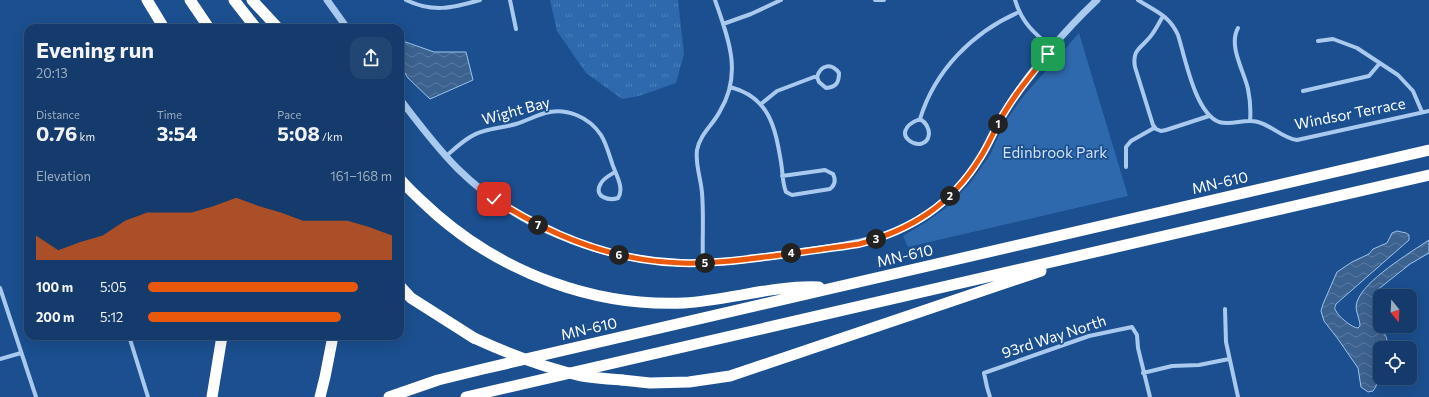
<!DOCTYPE html>
<html lang="en">
<head>
<meta charset="utf-8">
<style>
	:root { --surface:#143b6b; --page:#214673; --text:#f1f3f6; --muted:#9dadc1; --line:#33557e; --accent:#ea580c }
	body { margin:0; font-family:Commissioner,sans-serif; background:var(--page); color:var(--text); height:100vh; display:flex; flex-direction:column; font-size:15px; white-space:nowrap }
	* { box-sizing:border-box; margin:0 }
	p { font-size:13px; color:var(--muted) }
	.icon { flex:none; width:22px; height:22px; fill:none; stroke:currentColor; stroke-width:2; stroke-linecap:round; stroke-linejoin:round }
	.map { position:relative; flex:1; overflow:hidden }
	.sheet { position:absolute; left:24px; top:24px; width:380px; height:316px; display:flex; flex-direction:column; background:var(--surface); border-radius:12px; box-shadow:0 4px 16px #0002,0 0 0 1px var(--line) }
	.sheet>* { flex:none }
	.needle { width:26px; rotate:162deg }
	.buttons { position:absolute; left:1373px; top:289px; display:grid; gap:8px }
	.buttons a { display:grid; place-items:center; width:44px; height:44px; border-radius:8px; background:var(--surface); box-shadow:0 4px 16px #0002,0 0 0 1px var(--line); font-size:20px }
	.pin { position:absolute; display:grid; place-items:center; width:34px; height:34px; color:#fff; margin:-17px; border-radius:8px; box-shadow:0 2px 6px #0006 }
	.km { position:absolute; width:20px; height:20px; margin:-10px; border-radius:50%; background:#222; color:#fff; font-size:11px; line-height:20px; text-align:center }
	.round { display:grid; place-items:center; flex:none; width:42px; height:42px; border-radius:12px; background:var(--page) }
	.headline { display:flex; align-items:center; justify-content:space-between; height:68px; padding:0 12px }
	h1 { font-size:22px; font-weight:700; line-height:30px }
	.stats { display:grid; grid-template-columns:repeat(3,1fr); gap:6px; height:68px; padding:4px 12px }
	.stats div { display:grid; align-content:center }
	.stats b { font-size:20px; font-weight:700 }
	.stats small { font-size:11px; font-weight:400 }
	.stats p { font-size:11px }
	.chart { height:112px; padding:8px 12px }
	.chart p { display:flex; justify-content:space-between }
	.chart svg { width:100%; height:72px; margin-top:4px; fill:var(--accent); opacity:.7 }
	ul { padding:0 12px; list-style:none; font-size:13px }
	li { display:grid; grid-template-columns:64px 48px 1fr; align-items:center; height:30px }
	li i { height:10px; border-radius:5px; background:var(--accent) }
	.map>svg:first-child { display:block }
	.grass { fill:url(#grass-tufts) }
	.park { fill:#2e69ad }
	.water { fill:url(#water-waves); stroke:#9cc4f0 }
	.lines { fill:none; stroke-linecap:round; stroke-linejoin:round }
	.minor { stroke:#a9c9ee; stroke-width:4 }
	.tertiary { stroke:#a9c9ee; stroke-width:7 }
	.motorway { stroke:#fff; stroke-width:11 }
	.motorway-bridge { stroke:#fff; stroke-width:11 }
	.route-casing { stroke:#fff; stroke-width:8 }
	.route { stroke:#ea580c; stroke-width:5 }
	.labels { text-anchor:middle; stroke-width:3.5; stroke-linejoin:round; paint-order:stroke }
	.street-label { font-size:15px; fill:#fff; stroke:#1b4f8f }
	.park-label { font-size:15px; fill:#cfe3fa; stroke:#1b4f8f }
</style>
</head>
<body>
<div class="map">
<svg width="1429" height="397" viewBox="0 0 1429 397">
	<defs>
		<pattern id="grass-tufts" width="24" height="20" patternUnits="userSpaceOnUse"><rect width="24" height="20" fill="#2e69ad"/><path d="M3 7l-1-3M5 7V3M7 7l1-3M15 17l-1-3M17 17v-4M19 17l1-3" fill="none" stroke="#4d80b9"/></pattern>
		<pattern id="water-waves" width="16" height="10" patternUnits="userSpaceOnUse"><rect width="16" height="10" fill="#3c6290"/><path d="M0 5q4-4 8 0t8 0" fill="none" stroke="#597aa1"/></pattern>
	</defs>
	<rect width="100%" height="100%" fill="#1b4f8f"/>
	<path class="grass" d="M550,0h128l6,54 -8,29 -37,13 -17,3 -36,-26 -29,-42z"/>
	<path class="park" d="M1079,33l49,163 -220,51 -5,-11 23,-14 21,-15 24,-25 19,-27 14,-31 17,-25z"/>
	<path class="water" d="M400,40l34,12h32l7,28 -43,19 -22,-21 -8,-13z
		M1397,231l9,2 3,2v5l-73,64c-1,4 -2,4 0,7 2,5 16,17 22,17l2,-2c0,-8 -6,-16 -3,-24 6,-21 54,-50 72,-62v13l-19,11 -34,27c-1,8 -5,18 -3,26 3,15 18,14 13,31h-6c0,12 1,34 -7,43l-5,1 -7,-5 -3,-19 -20,-29 -14,-18 -3,-10 2,-7 14,-32 15,-10 17,-8 4,-5 14,-6 5,-10z"/>
	<g class="lines">
		<path class="minor" d="M406,0c27,13 46,8 74,0
			M510,0l6,29
			M875,0h9
			M1015,0c7,23 19,33 37,48
			M1138,0c17,11 31,15 40,35 7,22 17,78 41,87 13,4 26,-4 39,0 15,4 24,16 39,18l132,-29
			M1163,16c-4,7 -8,15 -13,21 -10,12 -18,13 -15,30l18,58 3,4 5,2 5,-1 43,-14
			M723,24l28,-10 30,-14
			M1238,28c-10,18 6,43 10,61 2,10 3,21 2,32
			M1318,41l15,-2 24,9 41,27 15,16 9,21
			M730,87c39,10 45,39 51,75 2,11 1,20 5,30l6,3 38,-6c5,-4 6,-9 3,-15l-8,-4 -43,6
			M1303,91l66,-15 11,-13
			M761,104l16,-13 37,-14h3l2,5 7,6c10,-1 13,-5 13,-15 -7,-10 -18,-9 -22,4
			M920,119c5,3 9,8 9,15 -3,24 -46,-1 -9,-15 15,-49 53,-87 99,-107
			M446,156c12,-10 23,-21 38,-25 10,-3 22,-4 32,-7 10,-3 19,-8 29,-11 21,-6 44,4 56,22 5,8 8,19 11,28 3,10 13,25 6,35 -9,3 -24,-1 -18,-13 2,-6 10,-10 15,-13
			M1126,167v-20l5,-6 23,-13
			M703,263c-1,-23 1,-47 -1,-70 -1,-14 -7,-29 -5,-43 3,-16 16,-25 23,-39 23,-38 8,-73 -5,-111
			M0,288l36,109
			M1225,309l1,33 12,55
			M129,336l19,61
			M0,359l21,-6
			M1143,373l29,-7 27,-1 30,-6
			M990,397l-3,-10 -3,-14 105,-37 43,-9 5,8 1,13 12,49"/>
		<path class="tertiary" d="M327,0l20,28
			M400,99c18,24 37,49 58,70 58,57 140,90 221,94 37,2 75,-5 112,-10 53,-7 105,-12 148,-47 16,-13 31,-30 42,-49 9,-15 15,-31 24,-46 23,-38 60,-81 92,-111"/>
		<path class="motorway" d="M147,0l17,28
			M190,0l19,28
			M234,0l22,28
			M252,0l26,28
			M400,179c11,13 24,24 37,36 67,58 157,92 247,88 46,-3 90,-18 135,-16
			M400,286l11,12 63,40
			M622,380l28,3 39,-1 41,-6 311,-105
			M212,397l10,-61
			M320,397l5,-20 8,-41
			M389,397l49,-17 45,-11 946,-219
			M466,397l963,-222"/>
		<path class="motorway-bridge" d="M474,338c35,16 70,30 108,38 13,2 27,3 40,4"/>
	</g>
	<g class="lines">
		<g class="route-casing">
			<path id="route" d="M494,199c57,37 118,62 187,64 34,1 67,-4 100,-8 26,-4 52,-7 78,-11 52,-14 92,-39 121,-86 10,-15 16,-33 26,-48 12,-20 27,-38 42,-56"/>
		</g>
		<use href="#route" class="route"/>
	</g>
	<g class="labels">
		<g class="street-label">
			<text transform="translate(516 111) rotate(-15)" y="5">Wight Bay</text>
			<text transform="translate(1350 114) rotate(-11)" y="5">Windsor Terrace</text>
			<text transform="translate(1220 183) rotate(-13)" y="5">MN-610</text>
			<text transform="translate(905 256) rotate(-13)" y="5">MN-610</text>
			<text transform="translate(589 329) rotate(-13)" y="5">MN-610</text>
			<text transform="translate(1054 337) rotate(-18)" y="5">93rd Way North</text>
		</g>
		<g class="park-label">
			<text x="1055" y="158">Edinbrook Park</text>
		</g>
	</g>
</svg>
<div class="buttons">
<a><svg class="needle" viewBox="-14 -14 28 28"><path d="M0-13l5 13h-10z" fill="#e53935"/><path d="M0 13l5-13h-10z" fill="#9dadc1"/></svg></a>
<a><svg class="icon" aria-label="locate" viewBox="0 0 24 24"><circle cx="12" cy="12" r="6"/><path d="M12 2v4M12 18v4M2 12h4M18 12h4"/></svg></a>
</div>
<div class="pin" style="left:1048px;top:54px;background:#1e9e55"><svg class="icon" aria-label="arrive" viewBox="0 0 24 24"><path d="M6 21V4h12l-3 4 3 4H6"/></svg></div>
<div class="pin" style="left:494px;top:199px;background:#d93025"><svg class="icon" aria-label="check" viewBox="0 0 24 24"><path d="M5 12l5 5 9-10"/></svg></div>
<b class="km" style="left:998px;top:124px">1</b>
<b class="km" style="left:950px;top:196px">2</b>
<b class="km" style="left:876px;top:239px">3</b>
<b class="km" style="left:791px;top:253px">4</b>
<b class="km" style="left:705px;top:263px">5</b>
<b class="km" style="left:619px;top:255px">6</b>
<b class="km" style="left:538px;top:225px">7</b>
<section class="sheet">
<div class="headline"><div><h1>Evening run</h1><p>20:13</p></div><a class="round"><svg class="icon" aria-label="share" viewBox="0 0 24 24"><path d="M12 15V3M7 8l5-5 5 5M5 13v7h14v-7"/></svg></a></div>
<div class="stats">
<div><p>Distance</p><b>0.76<small> km</small></b></div>
<div><p>Time</p><b>3:54</b></div>
<div><p>Pace</p><b>5:08<small> /km</small></b></div>
</div>
<div class="chart"><p><span>Elevation</span>161–168 m</p>
<svg viewBox="0 0 160 44" preserveAspectRatio="none"><path d="M0 44V29L10 38L20 33L30 29L40 20L50 15L60 15L70 15L80 11L90 6L100 11L110 15L120 20L130 20L140 20L150 24L160 29V44z"/></svg>
</div>
<ul>
<li><b>100 m</b>5:05<i style="width:86%"></i></li>
<li><b>200 m</b>5:12<i style="width:79%"></i></li>
</ul>
</section>
</div>
</body>
</html>
